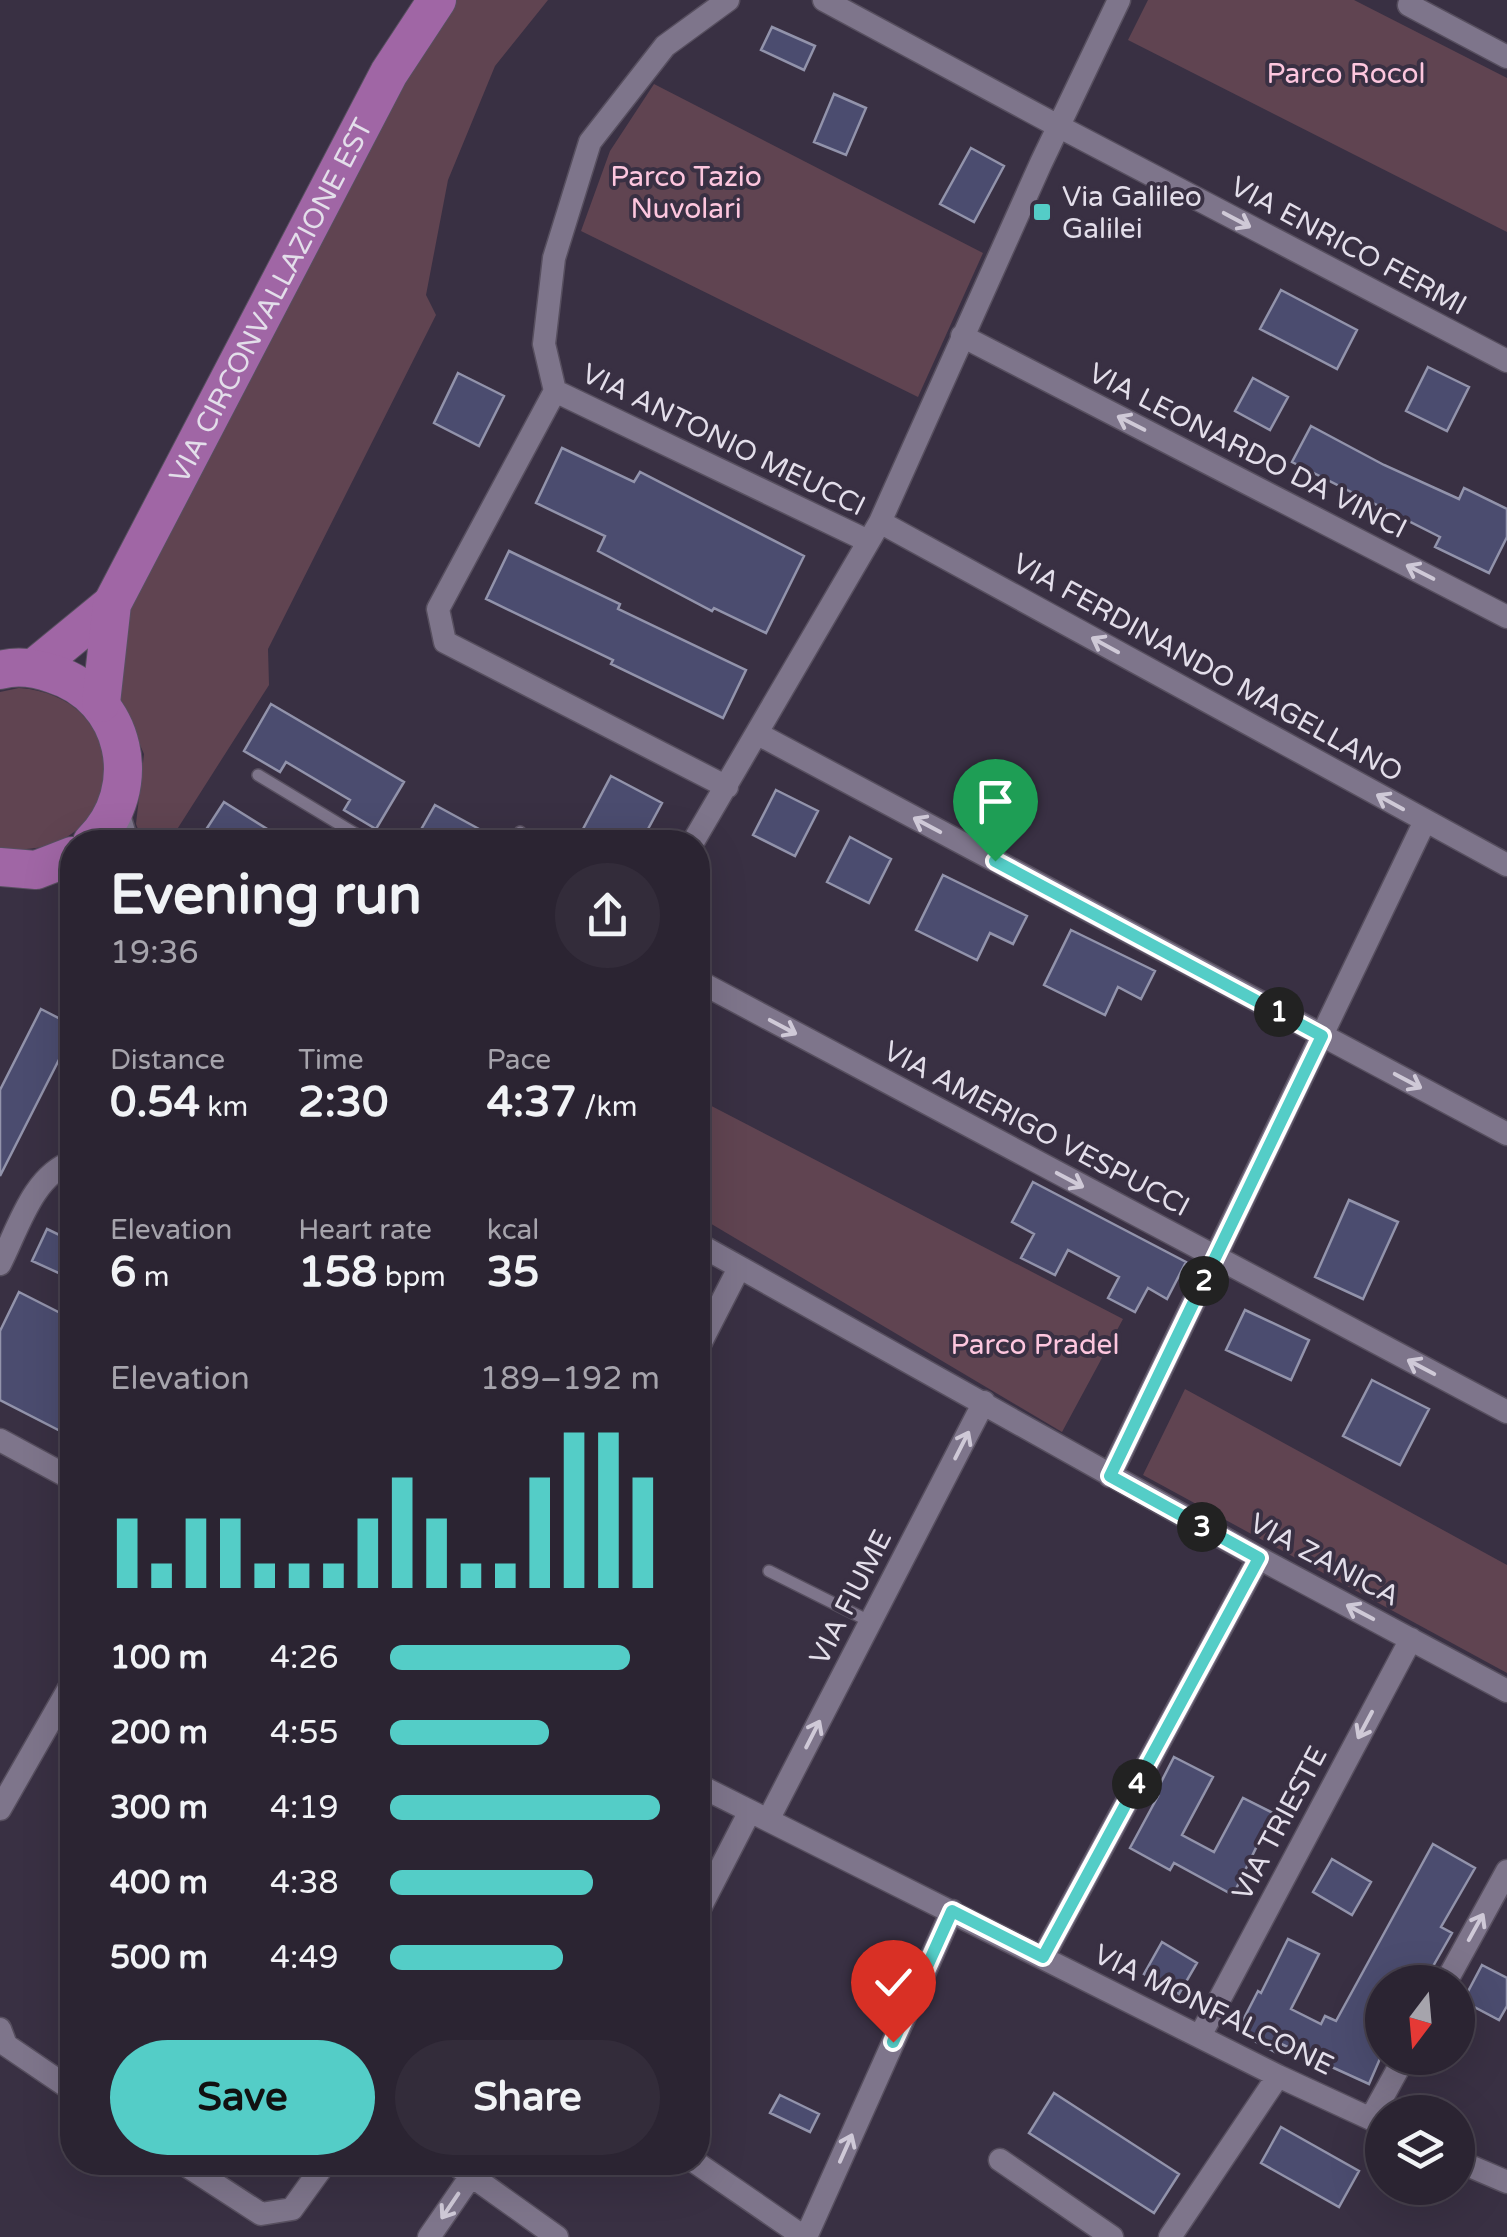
<!DOCTYPE html>
<html lang="en">
<head>
<meta charset="utf-8">
<style>
	:root { --surface:#2b2432; --page:#332c3a; --text:#f1f3f6; --muted:#a6a4ac; --line:#47414d; --accent:#54cdc7 }
	body { margin:0; font-family:"Varela Round",sans-serif; background:var(--page); color:var(--text); height:100vh; display:flex; flex-direction:column; font-size:38px; white-space:nowrap }
	* { box-sizing:border-box; margin:0 }
	p { font-size:32px; color:var(--muted) }
	.icon { flex:none; width:55px; height:55px; fill:none; stroke:currentColor; stroke-width:2; stroke-linecap:round; stroke-linejoin:round }
	.map { position:relative; flex:1; overflow:hidden }
	.panel { position:absolute; left:60px; top:830px; width:650px; height:1345px; display:flex; flex-direction:column; background:var(--surface); border-radius:40px; box-shadow:0 10px 40px #0002,0 0 0 2px var(--line) }
	.panel>* { flex:none }
	.needle { width:65px; rotate:196deg }
	.tools { position:absolute; left:1365px; top:1965px; display:grid; gap:20px }
	.tools a { display:grid; place-items:center; width:110px; height:110px; border-radius:50%; background:var(--surface); box-shadow:0 10px 40px #0002,0 0 0 2px var(--line); font-size:50px }
	.pin { position:absolute; display:grid; place-items:center; width:85px; height:85px; color:#fff; margin:-102px -42px; border-radius:50% 50% 50% 0; rotate:-45deg; box-shadow:0 0 10px #0007 }
	.pin .icon { rotate:45deg }
	.km { position:absolute; width:50px; height:50px; margin:-25px; border-radius:50%; background:#222; color:#fff; font-size:28px; line-height:50px; text-align:center }
	.round { display:grid; place-items:center; flex:none; width:105px; height:105px; border-radius:52px; background:var(--page) }
	.overview { display:flex; align-items:center; justify-content:space-between; height:170px; padding:0 50px }
	h1 { font-size:55px; font-weight:800; line-height:75px }
	.figures { display:grid; grid-template-columns:repeat(3,1fr); gap:15px; height:170px; padding:10px 50px }
	.figures div { display:grid; align-content:center }
	.figures b { font-size:42px; font-weight:800 }
	.figures small { font-size:28px; font-weight:400 }
	.figures p { font-size:28px }
	.chart { height:280px; padding:20px 50px }
	.chart p { display:flex; justify-content:space-between }
	.chart svg { width:100%; height:180px; margin-top:10px; stroke:var(--accent); stroke-width:6 }
	.cta { display:flex; gap:20px; margin-top:auto; padding:20px 50px }
	.cta a { flex:1; height:115px; border-radius:60px; background:var(--accent); color:#111; font-size:40px; font-weight:800; line-height:115px; text-align:center }
	.cta a+a { background:var(--page); color:var(--text) }
	ul { padding:0 50px; list-style:none; font-size:32px }
	li { display:grid; grid-template-columns:160px 120px 1fr; align-items:center; height:75px }
	li i { height:25px; border-radius:12px; background:var(--accent) }
	.map>svg:first-child { display:block }
	.green { fill:#604451 }
	.building { fill:#4b4c6f; stroke:#9293ab; stroke-width:2.5 }
	.lines { fill:none; stroke-linecap:round; stroke-linejoin:round }
	.lane-casing { stroke:#574f5f; stroke-width:14 }
	.street-casing { stroke:#574f5f; stroke-width:25 }
	.primary-casing { stroke:#574f5f; stroke-width:40 }
	.lane { stroke:#7e758b; stroke-width:11 }
	.street { stroke:#7e758b; stroke-width:22 }
	.primary { stroke:#a066a5; stroke-width:38 }
	.oneway { stroke:#cfc9d7 }
	.route-casing { stroke:#fff; stroke-width:20 }
	.route { stroke:#54cdc7; stroke-width:12 }
	.poi-dot { fill:#54cdc7; stroke:#393043; stroke-width:4 }
	.labels { text-anchor:middle; stroke-width:8; stroke-linejoin:round; paint-order:stroke }
	.park-label { font-size:28px; fill:#fdc6de; stroke:#393043 }
	.poi-label { font-size:28px; fill:#e3deea; stroke:#393043; text-anchor:start }
	.street-label { font-size:28px; fill:#e3deea; stroke:#393043 }
</style>
</head>
<body>
<div class="map">
<svg width="1507" height="2237" viewBox="0 0 1507 2237">
	<rect width="100%" height="100%" fill="#393043"/>
	<path class="green" d="M455,0h93l-53,66 -47,114 -22,115 10,20 -168,334 1,36 -100,157h-26l-7,-18 8,-70 -25,-57 5,-91 297,-556z
		M1148,0h206l153,78v154l-379,-192z
		M654,84l329,169 -65,144 -337,-166 29,-80z
		M19,688c127,9 104,182 -19,159v-155z
		M698,1099l425,220 -61,113 -364,-216z
		M1185,1389l322,176v108l-364,-198z"/>
	<path class="building" d="M772,27l43,19 -11,24 -43,-20z
		M834,94l32,14 -20,47 -32,-13z
		M971,148l33,18 -30,56 -34,-18z
		M1281,290l76,40 -20,39 -77,-40z
		M1428,367l41,20 -22,44 -41,-20z
		M458,373l46,23 -25,50 -45,-23z
		M1253,378l35,19 -18,33 -35,-19z
		M1311,426l73,39 75,34 5,-11 43,21v28l-18,36 -54,-26 5,-10 -148,-75z
		M562,448l72,34 6,-10 164,84 -38,77 -52,-25 -2,3 -114,-60 7,-15 -69,-33z
		M509,551l111,53 -2,5 128,61 -23,48 -112,-54 2,-4 -127,-61z
		M271,704l133,78 -28,47 -32,-19 6,-10 -64,-38 -6,10 -36,-21z
		M611,776l51,27 -21,39h-36l-23,-11z
		M776,790l42,21 -23,45 -42,-21z
		M224,802l64,40h-90z
		M435,805l68,37h-89z
		M850,837l41,22 -22,44 -42,-21z
		M943,875l84,41 -14,28 -23,-11 -13,27 -61,-30z
		M1071,930l84,41 -14,28 -23,-12 -13,28 -61,-30z
		M41,1009l31,16v9l-72,142v-86z
		M1033,1182l153,80 -19,37 -19,-11 -13,24 -27,-14 11,-21 -51,-27 -13,25 -34,-17 13,-24 -22,-12z
		M1349,1200l49,22 -35,77 -48,-22z
		M47,1229l25,12v38l-40,-18z
		M19,1292l53,27v118l-72,-37v-69z
		M1245,1310l64,30 -18,40 -65,-30z
		M1372,1380l57,29 -29,56 -57,-29z
		M1174,1757l39,20 -31,58 32,17 29,-54 30,15 -40,82 -59,-32 -4,7 -40,-22 28,-52 -3,-2z
		M1433,1844l42,24 -34,59 11,6 -28,49h-42v72l-13,30 -90,-41 -4,9 -38,-20 21,-41 3,2 27,-54 31,15 -28,55 30,15 4,-8 11,5z
		M1332,1859l39,23 -19,33 -39,-23z
		M1162,1942l35,21 -18,31 -35,-20z
		M1482,1965l25,13v28l-8,14 -36,-19z
		M1054,2093l125,81 -25,39 -125,-80z
		M780,2095l39,19 -9,18 -40,-19z
		M1281,2127l78,44 -20,36 -78,-44z"/>
	<g class="lines">
		<g class="lane-casing">
			<path id="lane" d="M258,775l111,67
				M514,842l6,-10
				M769,1571l102,51"/>
		</g>
		<g class="street-casing">
			<path id="street" d="M824,0l234,126 449,235
				M1409,5l98,52
				M962,336l545,281
				M555,391l313,150
				M880,522l627,343
				M758,734l749,400
				M727,787l-282,-145 -7,-33 117,-218 -11,-47 10,-86 36,-116 75,-96 63,-46
				M117,808l10,34
				M693,842l187,-320 161,-359 78,-163
				M698,981l809,431
				M698,1244l561,314 248,133
				M0,1264c18,-35 33,-89 72,-102
				M698,1348l41,-80
				M0,1440l72,39
				M1110,1476l315,-655
				M698,1785l580,291 104,48
				M0,1809l72,-126
				M768,1820l216,-418
				M698,1912l52,-101
				M1043,1957l216,-399
				M1446,1982l61,-111
				M0,2029l6,16 66,45
				M1200,2036l211,-397
				M1371,2118l33,-60
				M1000,2160l112,77
				M1458,2161l49,21
				M181,2162l80,52 31,-5 34,-47
				M452,2162l105,75
				M695,2162l109,75
				M429,2237l42,-61
				M806,2237l146,-326
				M1170,2237l108,-161"/>
		</g>
		<g class="primary-casing">
			<g id="primary">
				<path d="M34,668l78,-64"/>
				<path d="M0,670c18,-5 36,-2 53,4 74,23 93,115 39,168"/>
				<path id="s1" d="M101,703l11,-99 277,-531 48,-73"/>
				<path d="M0,867l36,3 36,-14"/>
			</g>
		</g>
		<use href="#lane" class="lane"/>
		<use href="#street" class="street"/>
		<use href="#primary" class="primary"/>
	</g>
	<defs><path id="oneway-shaft" d="M-6 0H5M1.5-3L5.5 0L1.5 3" fill="none" stroke-width="1.6" stroke-linecap="round" stroke-linejoin="round" transform="scale(2.5)"/></defs>
	<g class="oneway">
		<use href="#oneway-shaft" transform="translate(1237 220) rotate(28)"/>
		<use href="#oneway-shaft" transform="translate(1131 423) rotate(-153)"/>
		<use href="#oneway-shaft" transform="translate(1420 572) rotate(-153)"/>
		<use href="#oneway-shaft" transform="translate(1105 645) rotate(-151)"/>
		<use href="#oneway-shaft" transform="translate(1390 802) rotate(-151)"/>
		<use href="#oneway-shaft" transform="translate(927 825) rotate(-152)"/>
		<use href="#oneway-shaft" transform="translate(783 1027) rotate(28)"/>
		<use href="#oneway-shaft" transform="translate(1408 1081) rotate(28)"/>
		<use href="#oneway-shaft" transform="translate(1070 1180) rotate(28)"/>
		<use href="#oneway-shaft" transform="translate(1421 1367) rotate(-152)"/>
		<use href="#oneway-shaft" transform="translate(962 1445) rotate(-63)"/>
		<use href="#oneway-shaft" transform="translate(1360 1612) rotate(-152)"/>
		<use href="#oneway-shaft" transform="translate(1365 1725) rotate(118)"/>
		<use href="#oneway-shaft" transform="translate(813 1734) rotate(-63)"/>
		<use href="#oneway-shaft" transform="translate(1476 1927) rotate(-61)"/>
		<use href="#oneway-shaft" transform="translate(846 2148) rotate(-66)"/>
		<use href="#oneway-shaft" transform="translate(450 2206) rotate(124)"/>
	</g>
	<g class="lines">
		<g class="route-casing">
			<path id="route" d="M893,2042l59,-131 91,46 216,-399 -149,-82 212,-440 -327,-175"/>
		</g>
		<use href="#route" class="route"/>
	</g>
	<rect class="poi-dot" x="1032" y="202" width="20" height="20" rx="5"/>
	<g class="labels">
		<g class="park-label">
			<text x="1346" y="83">Parco Rocol</text>
			<text x="686" y="186">Parco Tazio<tspan x="686" dy="32">Nuvolari</tspan></text>
			<text x="1035" y="1354">Parco Pradel</text>
		</g>
		<g class="poi-label">
			<text x="1062" y="206">Via Galileo<tspan x="1062" dy="32">Galilei</tspan></text>
		</g>
		<g class="street-label">
			<text transform="translate(1349 245) rotate(28)" y="10">VIA ENRICO FERMI</text>
			<text dy="10" stroke="none"><textPath href="#s1" startOffset="442">VIA CIRCONVALLAZIONE EST</textPath></text>
			<text transform="translate(724 439) rotate(26)" y="10">VIA ANTONIO MEUCCI</text>
			<text transform="translate(1248 450) rotate(27)" y="10">VIA LEONARDO DA VINCI</text>
			<text transform="translate(1208 667) rotate(29)" y="10">VIA FERDINANDO MAGELLANO</text>
			<text transform="translate(1037 1128) rotate(28)" y="10">VIA AMERIGO VESPUCCI</text>
			<text transform="translate(1325 1559) rotate(28)" y="10">VIA ZANICA</text>
			<text transform="translate(850 1597) rotate(-63)" y="10">VIA FIUME</text>
			<text transform="translate(1279 1823) rotate(-62)" y="10">VIA TRIESTE</text>
			<text transform="translate(1214 2009) rotate(26)" y="10">VIA MONFALCONE</text>
		</g>
	</g>
</svg>
<div class="tools">
<a><svg class="needle" viewBox="-14 -14 28 28"><path d="M0-13l5 13h-10z" fill="#e53935"/><path d="M0 13l5-13h-10z" fill="#a6a4ac"/></svg></a>
<a><svg class="icon" aria-label="layers" viewBox="0 0 24 24"><path d="M12 4l9 5-9 5-9-5zM3 14l9 5 9-5"/></svg></a>
</div>
<div class="pin" style="left:995px;top:861px;background:#1e9e55"><svg class="icon" aria-label="arrive" viewBox="0 0 24 24"><path d="M6 21V4h12l-3 4 3 4H6"/></svg></div>
<div class="pin" style="left:893px;top:2042px;background:#d93025"><svg class="icon" aria-label="check" viewBox="0 0 24 24"><path d="M5 12l5 5 9-10"/></svg></div>
<b class="km" style="left:1279px;top:1012px">1</b>
<b class="km" style="left:1204px;top:1281px">2</b>
<b class="km" style="left:1202px;top:1527px">3</b>
<b class="km" style="left:1137px;top:1784px">4</b>
<section class="panel">
<div class="overview"><div><h1>Evening run</h1><p>19:36</p></div><a class="round"><svg class="icon" aria-label="share" viewBox="0 0 24 24"><path d="M12 15V3M7 8l5-5 5 5M5 13v7h14v-7"/></svg></a></div>
<div class="figures">
<div><p>Distance</p><b>0.54<small> km</small></b></div>
<div><p>Time</p><b>2:30</b></div>
<div><p>Pace</p><b>4:37<small> /km</small></b></div>
</div>
<div class="figures">
<div><p>Elevation</p><b>6<small> m</small></b></div>
<div><p>Heart rate</p><b>158<small> bpm</small></b></div>
<div><p>kcal</p><b>35</b></div>
</div>
<div class="chart"><p><span>Elevation</span>189–192 m</p>
<svg viewBox="0 0 160 44" preserveAspectRatio="none"><path d="M5 44V27M15 44V38M25 44V27M35 44V27M45 44V38M55 44V38M65 44V38M75 44V27M85 44V17M95 44V27M105 44V38M115 44V38M125 44V17M135 44V6M145 44V6M155 44V17"/></svg>
</div>
<ul>
<li><b>100 m</b>4:26<i style="width:89%"></i></li>
<li><b>200 m</b>4:55<i style="width:59%"></i></li>
<li><b>300 m</b>4:19<i style="width:100%"></i></li>
<li><b>400 m</b>4:38<i style="width:75%"></i></li>
<li><b>500 m</b>4:49<i style="width:64%"></i></li>
</ul>
<div class="cta"><a>Save</a><a>Share</a></div>
</section>
</div>
</body>
</html>
